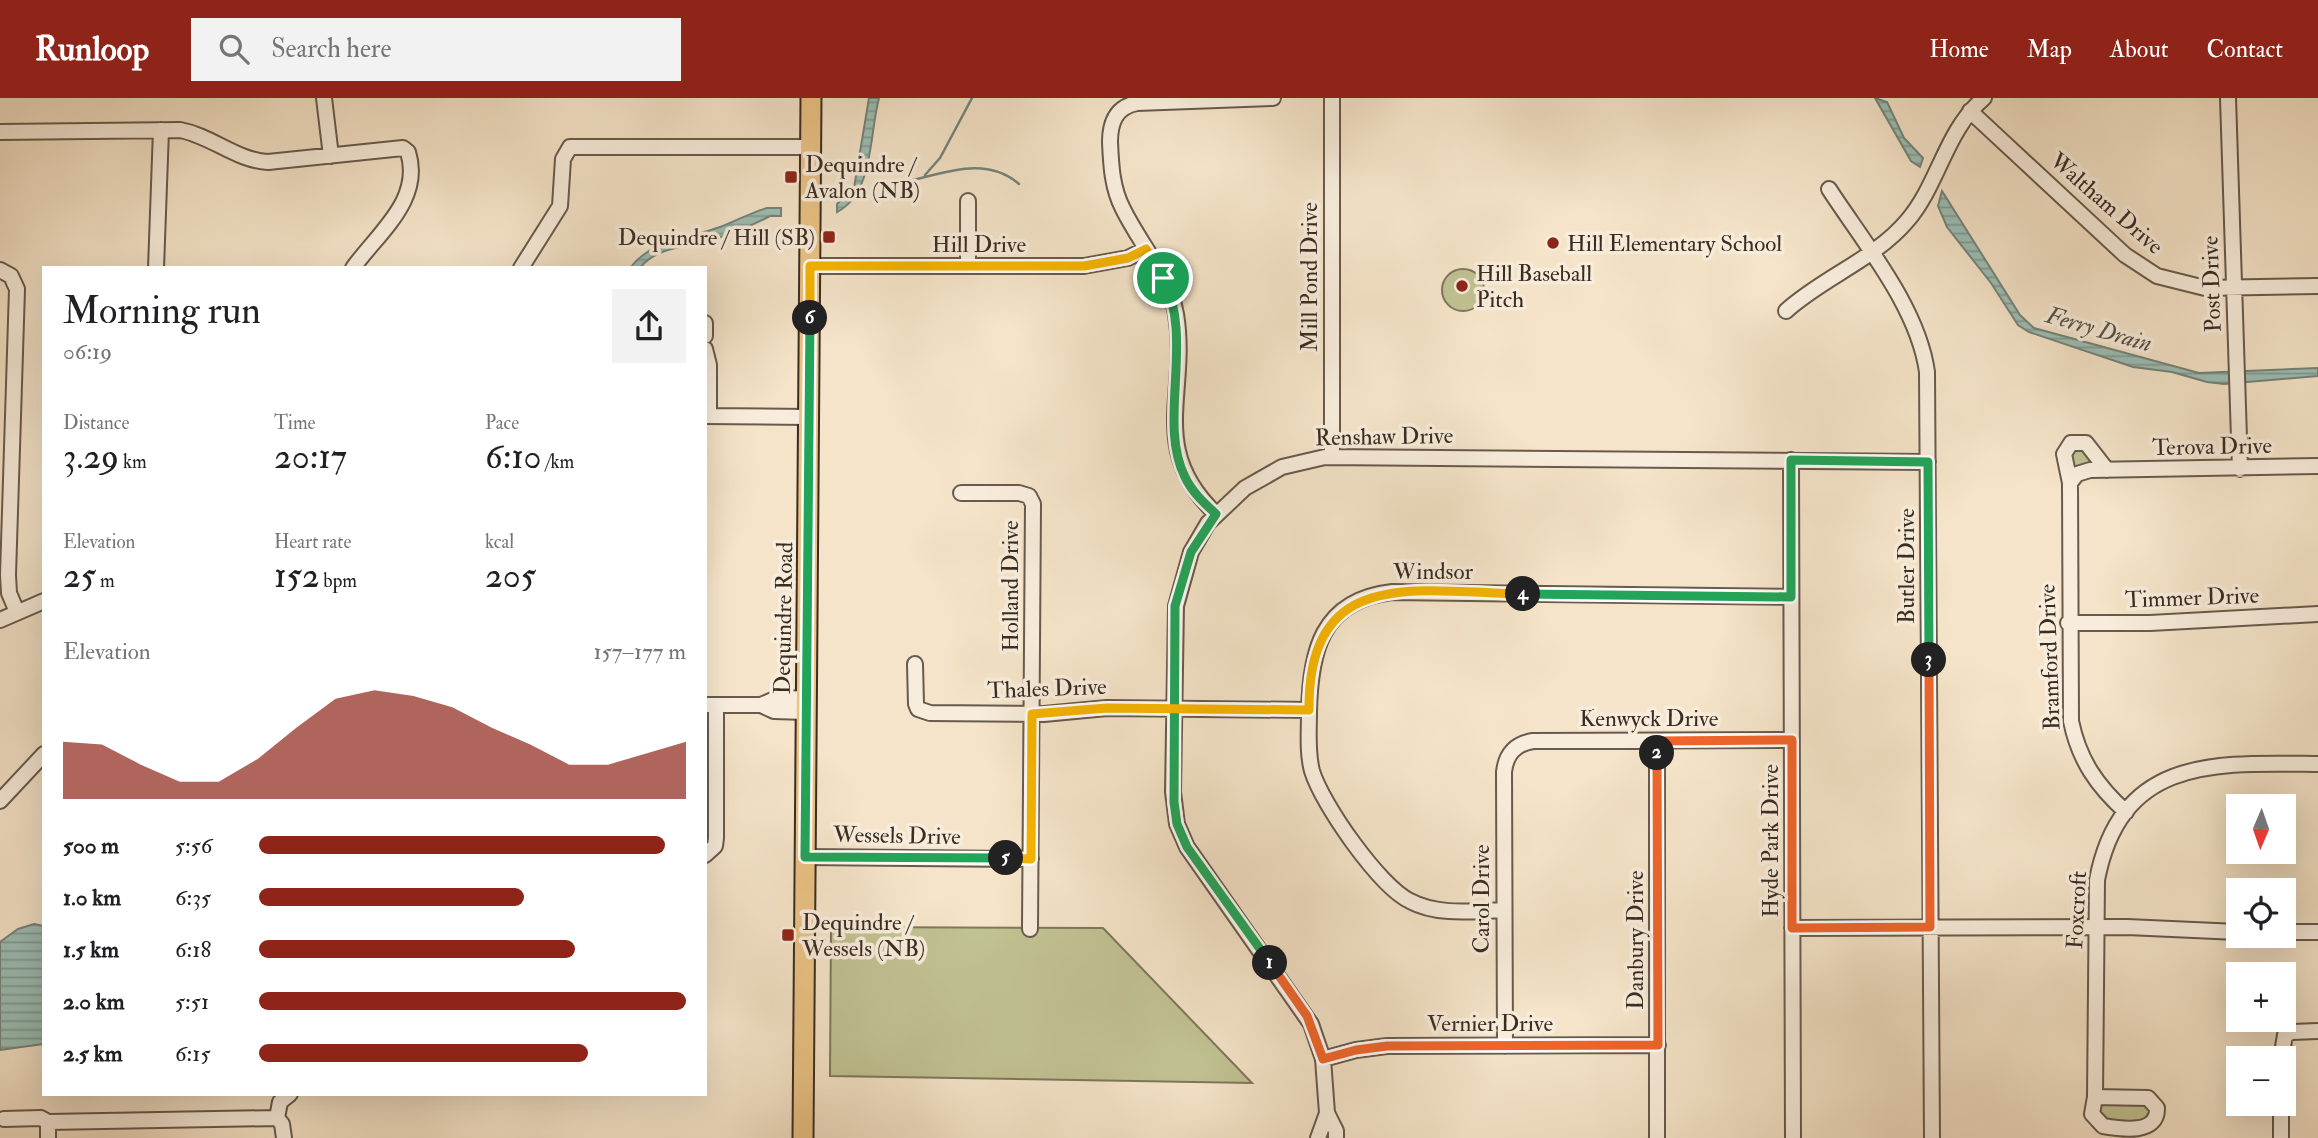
<!DOCTYPE html>
<html lang="en">
<head>
<meta charset="utf-8">
<style>
	:root { --surface:#fff; --page:#f2f2f2; --text:#202124; --muted:#757577; --accent:#8f2418 }
	body { margin:0; font-family:"IM FELL Double Pica",serif; background:var(--page); color:var(--text); height:100vh; display:flex; flex-direction:column; font-size:26px; white-space:nowrap }
	* { box-sizing:border-box; margin:0 }
	p { font-size:23px; color:var(--muted) }
	.icon { flex:none; width:38px; height:38px; fill:none; stroke:currentColor; stroke-width:2; stroke-linecap:round; stroke-linejoin:round }
	.map { position:relative; flex:1; overflow:hidden }
	.details { position:absolute; left:42px; top:168px; width:665px; height:830px; display:flex; flex-direction:column; background:var(--surface); border-radius:0px; box-shadow:0 7px 28px #0002 }
	.details>* { flex:none }
	.needle { width:46px; rotate:182deg }
	.fabs { position:absolute; left:2226px; top:696px; display:grid; gap:14px }
	.fabs a { display:grid; place-items:center; width:70px; height:70px; border-radius:0px; background:var(--surface); box-shadow:0 7px 28px #0002; font-size:35px }
	.pin { position:absolute; display:grid; place-items:center; width:60px; height:60px; color:#fff; margin:-30px; border:4px solid #fff; border-radius:50%; box-shadow:0 2px 7px #0007 }
	.km { position:absolute; width:35px; height:35px; margin:-18px; border-radius:50%; background:#222; color:#fff; font-size:19px; line-height:35px; text-align:center }
	.round { display:grid; place-items:center; flex:none; width:74px; height:74px; border-radius:0px; background:var(--page) }
	.overview { display:flex; align-items:center; justify-content:space-between; height:119px; padding:0 21px }
	h1 { font-size:38px; font-weight:600; line-height:52px }
	.metrics { display:grid; grid-template-columns:repeat(3,1fr); gap:10px; height:119px; padding:7px 21px }
	.metrics div { display:grid; align-content:center }
	.metrics b { font-size:35px; font-weight:600 }
	.metrics small { font-size:19px; font-weight:400 }
	.metrics p { font-size:19px }
	.chart { height:196px; padding:14px 21px }
	.chart p { display:flex; justify-content:space-between }
	.chart svg { width:100%; height:126px; margin-top:7px; fill:var(--accent); opacity:.7 }
	ul { padding:0 21px; list-style:none; font-size:23px }
	li { display:grid; grid-template-columns:112px 84px 1fr; align-items:center; height:52px }
	li i { height:18px; border-radius:9px; background:var(--accent) }
	header { display:flex; align-items:center; gap:42px; box-sizing:border-box; height:98px; padding:0 35px; background:var(--accent); color:#fff }
	header strong { font-size:33px }
	nav { display:flex; gap:38px; margin-inline-start:auto; font-size:24px }
	.search { width:490px; height:63px; background:var(--page); display:flex; align-items:center; gap:18px; box-sizing:border-box; padding:0 24px; border-radius:0px; color:var(--muted); font-size:26px }
	.map>svg:first-child { display:block }
	.grass { fill:#c1c293; stroke:#7d775b; stroke-width:2 }
	.water { fill:url(#water-rules); stroke:#74847b; stroke-width:2 }
	.lines { fill:none; stroke-linecap:round; stroke-linejoin:round }
	.stream { stroke:#74847b; stroke-width:2.5 }
	.minor-casing { stroke:#685a4c; stroke-width:18 }
	.major-casing { stroke:#392c23; stroke-width:23 }
	.minor { stroke:#f8eddc; stroke-width:14 }
	.major { stroke:#eac284; stroke-width:19 }
	.split-1-casing { stroke:#fff; stroke-width:14 }
	.split-2-casing { stroke:#fff; stroke-width:14 }
	.split-3-casing { stroke:#fff; stroke-width:14 }
	.split-4-casing { stroke:#fff; stroke-width:14 }
	.split-5-casing { stroke:#fff; stroke-width:14 }
	.split-6-casing { stroke:#fff; stroke-width:14 }
	.split-7-casing { stroke:#fff; stroke-width:14 }
	.split-1 { stroke:#22a559; stroke-width:9 }
	.split-2 { stroke:#f0652b; stroke-width:9 }
	.split-3 { stroke:#f0652b; stroke-width:9 }
	.split-4 { stroke:#22a559; stroke-width:9 }
	.split-5 { stroke:#f5b400; stroke-width:9 }
	.split-6 { stroke:#22a559; stroke-width:9 }
	.split-7 { stroke:#f5b400; stroke-width:9 }
	.poi-dot { fill:#8f2418; stroke:#f8eddc; stroke-width:2.5 }
	.labels { text-anchor:middle; stroke-width:7; stroke-linejoin:round; paint-order:stroke }
	.poi-label { font-size:23px; fill:#392c23; stroke:#f8eddc; text-anchor:start }
	.street-label { font-size:23px; fill:#392c23; stroke:#f8eddc }
	.water-label { font-size:24px; font-style:italic; fill:#525148; stroke:#f8eddc }
</style>
</head>
<body>
<header>
<strong>Runloop</strong>
<div class="search"><svg class="icon" aria-label="search" viewBox="0 0 24 24"><circle cx="10" cy="10" r="6"/><path d="M15 15l6 6"/></svg>Search here</div>
<nav><a>Home</a><a>Map</a><a>About</a><a>Contact</a></nav>
</header>
<div class="map">
<svg width="2318" height="1040" viewBox="0 0 2318 1040">
	<defs>
		<pattern id="water-rules" width="6" height="5" patternUnits="userSpaceOnUse" patternTransform="scale(1.75)"><rect width="6" height="5" fill="#9cbfb6"/><path d="M0 2.5h6" fill="none" stroke="#809b94"/></pattern>
	</defs>
	<rect width="100%" height="100%" fill="#f5e4c9"/>
	<filter id="stains"><feTurbulence type="fractalNoise" baseFrequency=".00286" numOctaves="4"/><feColorMatrix values="0 0 0 0 .2 0 0 0 0 .09 0 0 0 0 .02 0 0 0 .5 -.17"/></filter>
	<radialGradient id="worn" r=".72"><stop offset=".6" stop-color="#630" stop-opacity="0"/><stop offset="1" stop-color="#630" stop-opacity=".3"/></radialGradient>
	<path class="grass" d="M1442 192a21 21 0 1 1 42 0a21 21 0 1 1-42 0Z
		M2081,348l16,17 -24,7 -3,-20z
		M831,829l272,1 149,155 -422,-7z
		M2104,1004h37l11,7 -6,14 -44,-1 -4,-14z"/>
	<path class="water" d="M869,0h10c-10,37 -5,95 -42,114v-8l17,-16z
		M1875,0l12,4 17,36 19,20 -3,9 -9,-6z
		M1942,93l78,124 14,13 165,45 119,-5v8l-94,8 -17,-2 -35,-10 -39,-5 -104,-35 -11,-7 -27,-42 -44,-56 -9,-21z
		M767,110h14v8h-11c-17,9 -37,17 -55,23 -24,8 -59,7 -75,29h-10c22,-29 58,-29 90,-41 16,-6 30,-14 47,-19z
		M34,826l10,2v118l-44,6v-108l18,-13z"/>
	<g class="lines">
		<path class="stream" d="M925,77l15,-17 32,-60
			M913,82c37,-9 75,-23 106,4"/>
		<g class="minor-casing">
			<path id="minor" d="M324,0l7,58
				M1332,0v358
				M2228,0l12,371
				M1970,13l155,144 32,21 48,12 113,-2
				M0,34l180,-2c32,6 55,30 88,32l135,-14 5,4c15,48 -30,81 -55,116
				M1829,91c35,54 89,118 98,183l5,766
				M810,168h274l44,-8 18,-9
				M968,168v-65
				M156,170l5,-138
				M521,170l39,-62 3,-47 7,-12h241
				M0,172l11,6 6,13 -9,286 1,18 8,19
				M1786,213c36,-33 89,-52 121,-90 32,-37 38,-90 77,-123
				M705,225v13
				M705,251l4,16v51
				M705,318l104,1
				M1791,362l2,678
				M2070,385l-6,-29 7,-11h15l21,27
				M961,395h58l10,3 4,8 -3,425
				M1216,416c-69,-66 -27,-121 -40,-200 -7,-39 -36,-70 -53,-105 -11,-21 -12,-44 -13,-67 0,-20 6,-35 27,-39l136,-5
				M0,522l44,-19
				M2068,525h82l168,-9
				M915,566l1,40 2,5 12,4 114,1 63,-6 202,2
				M705,607h56l14,-6 31,-1
				M761,607l13,6 32,1
				M0,703l44,-47
				M2126,714c-29,-26 -47,-52 -55,-91l-1,-238 7,-9 13,-4 228,-4
				M705,757l10,-9 1,-8v-133
				M805,759l226,2
				M1504,812c-30,1 -66,6 -94,-9 -31,-15 -88,-97 -98,-130 -5,-19 -3,-39 -3,-58 1,-61 12,-113 83,-121l399,5
				M1792,830l335,-1 111,5
				M2284,834h34
				M1505,948l-1,-274c2,-18 11,-28 29,-31l259,-1
				M1323,961l33,-9 31,-4 271,-1
				M2281,961l4,-24 7,-3 26,-1
				M2095,999l2,-217c24,-125 120,-117 221,-116
				M2095,999l53,1 9,10c1,27 -36,21 -54,18l-11,-12z
				M2281,1006v34
				M4,1021l37,-1 7,4 229,-4
				M48,1024v16
				M284,1040l-2,-14 -5,-6 3,-16 10,-8
				M1318,1040l9,-25
				M1336,1040v-7l-9,-18 -4,-54 -12,-35 -124,-177 -10,-23 -4,-32 3,-186 15,-54 17,-29 37,-35 37,-21 43,-10 603,5
				M1657,1040v-397"/>
		</g>
		<g class="major-casing">
			<path id="major" d="M803,1040l8,-1040"/>
		</g>
		<use href="#minor" class="minor"/>
		<use href="#major" class="major"/>
	</g>
	<g class="lines">
		<g class="split-1-casing">
			<path id="split-1" d="M1163,180c32,61 -6,144 22,199 7,15 19,26 31,37l-25,38 -16,54 -1,196 3,22 10,23 83,116"/>
		</g>
		<g class="split-2-casing">
			<path id="split-2" d="M1270,865l37,53 16,43 33,-9 31,-4 271,-1 -1,-292"/>
		</g>
		<g class="split-3-casing">
			<path id="split-3" d="M1657,655v-12l135,-1v188l138,-1 -1,-267"/>
		</g>
		<g class="split-4-casing">
			<path id="split-4" d="M1523,496l268,3v-137l137,2 1,198"/>
		</g>
		<g class="split-5-casing">
			<path id="split-5" d="M1006,760l25,1 1,-145 75,-6 202,2c-1,-146 109,-118 214,-116"/>
		</g>
		<g class="split-6-casing">
			<path id="split-6" d="M810,220l-5,539 201,1"/>
		</g>
		<g class="split-7-casing">
			<path id="split-7" d="M810,220v-52h274l44,-8 18,-9 17,29"/>
		</g>
		<use href="#split-1" class="split-1"/>
		<use href="#split-2" class="split-2"/>
		<use href="#split-3" class="split-3"/>
		<use href="#split-4" class="split-4"/>
		<use href="#split-5" class="split-5"/>
		<use href="#split-6" class="split-6"/>
		<use href="#split-7" class="split-7"/>
	</g>
	<g class="poi-dot">
		<rect x="784" y="72" width="14" height="14" rx="3.5"/>
		<rect x="822" y="132" width="14" height="14" rx="3.5"/>
		<circle cx="1553" cy="145" r="7"/>
		<circle cx="1462" cy="188" r="7"/>
		<rect x="781" y="830" width="14" height="14" rx="3.5"/>
	</g>
	<g class="labels">
		<g class="poi-label">
			<text x="805" y="74">Dequindre /<tspan x="805" dy="26">Avalon (NB)</tspan></text>
			<text x="815" y="147" text-anchor="end">Dequindre / Hill (SB)</text>
			<text x="1567" y="153">Hill Elementary School</text>
			<text x="1476" y="183">Hill Baseball<tspan x="1476" dy="26">Pitch</tspan></text>
			<text x="802" y="832">Dequindre /<tspan x="802" dy="26">Wessels (NB)</tspan></text>
		</g>
		<g class="street-label">
			<text transform="translate(2107 105) rotate(41)" y="8">Waltham Drive</text>
			<text x="979" y="154">Hill Drive</text>
			<text transform="translate(1309 179) rotate(-90)" y="8">Mill Pond Drive</text>
			<text transform="translate(2211 186) rotate(-92)" y="8">Post Drive</text>
			<text transform="translate(1384 338) rotate(-1)" y="8">Renshaw Drive</text>
			<text transform="translate(2212 348) rotate(-1)" y="8">Terova Drive</text>
			<text transform="translate(1906 468) rotate(-90)" y="8">Butler Drive</text>
			<text x="1433" y="481">Windsor</text>
			<text transform="translate(1010 488) rotate(-90)" y="8">Holland Drive</text>
			<text transform="translate(2192 499) rotate(-2)" y="8">Timmer Drive</text>
			<text transform="translate(783 520) rotate(-89)" y="8">Dequindre Road</text>
			<text transform="translate(2049 559) rotate(-92)" y="8">Bramford Drive</text>
			<text transform="translate(1047 590) rotate(-2)" y="8">Thales Drive</text>
			<text x="1649" y="628">Kenwyck Drive</text>
			<text transform="translate(897 737) rotate(1)" y="8">Wessels Drive</text>
			<text transform="translate(1770 743) rotate(-90)" y="8">Hyde Park Drive</text>
			<text transform="translate(1481 801) rotate(-90)" y="8">Carol Drive</text>
			<text transform="translate(2076 812) rotate(-87)" y="8">Foxcroft</text>
			<text transform="translate(1635 842) rotate(-90)" y="8">Danbury Drive</text>
			<text x="1490" y="933">Vernier Drive</text>
		</g>
		<g class="water-label">
			<text transform="translate(2099 231) rotate(16)" y="8">Ferry Drain</text>
		</g>
	</g>
	<rect width="100%" height="100%" filter="url(#stains)"/>
	<rect width="100%" height="100%" fill="url(#worn)"/>
</svg>
<div class="fabs">
<a><svg class="needle" viewBox="-14 -14 28 28"><path d="M0-13l5 13h-10z" fill="#e53935"/><path d="M0 13l5-13h-10z" fill="#757577"/></svg></a>
<a><svg class="icon" aria-label="locate" viewBox="0 0 24 24"><circle cx="12" cy="12" r="6"/><path d="M12 2v4M12 18v4M2 12h4M18 12h4"/></svg></a>
<a>+</a>
<a>−</a>
</div>
<div class="pin" style="left:1163px;top:180px;background:#1e9e55"><svg class="icon" aria-label="arrive" viewBox="0 0 24 24"><path d="M6 21V4h12l-3 4 3 4H6"/></svg></div>
<b class="km" style="left:1270px;top:865px">1</b>
<b class="km" style="left:1657px;top:655px">2</b>
<b class="km" style="left:1929px;top:562px">3</b>
<b class="km" style="left:1523px;top:496px">4</b>
<b class="km" style="left:1006px;top:760px">5</b>
<b class="km" style="left:810px;top:220px">6</b>
<section class="details">
<div class="overview"><div><h1>Morning run</h1><p>06:19</p></div><a class="round"><svg class="icon" aria-label="share" viewBox="0 0 24 24"><path d="M12 15V3M7 8l5-5 5 5M5 13v7h14v-7"/></svg></a></div>
<div class="metrics">
<div><p>Distance</p><b>3.29<small> km</small></b></div>
<div><p>Time</p><b>20:17</b></div>
<div><p>Pace</p><b>6:10<small> /km</small></b></div>
</div>
<div class="metrics">
<div><p>Elevation</p><b>25<small> m</small></b></div>
<div><p>Heart rate</p><b>152<small> bpm</small></b></div>
<div><p>kcal</p><b>205</b></div>
</div>
<div class="chart"><p><span>Elevation</span>157–177 m</p>
<svg viewBox="0 0 160 44" preserveAspectRatio="none"><path d="M0 44V24L10 25L20 32L30 38L40 38L50 30L60 19L70 9L80 6L90 8L100 12L110 19L120 25L130 32L140 32L150 28L160 24V44z"/></svg>
</div>
<ul>
<li><b>500 m</b>5:56<i style="width:95%"></i></li>
<li><b>1.0 km</b>6:35<i style="width:62%"></i></li>
<li><b>1.5 km</b>6:18<i style="width:74%"></i></li>
<li><b>2.0 km</b>5:51<i style="width:100%"></i></li>
<li><b>2.5 km</b>6:15<i style="width:77%"></i></li>
</ul>
</section>
</div>
</body>
</html>
